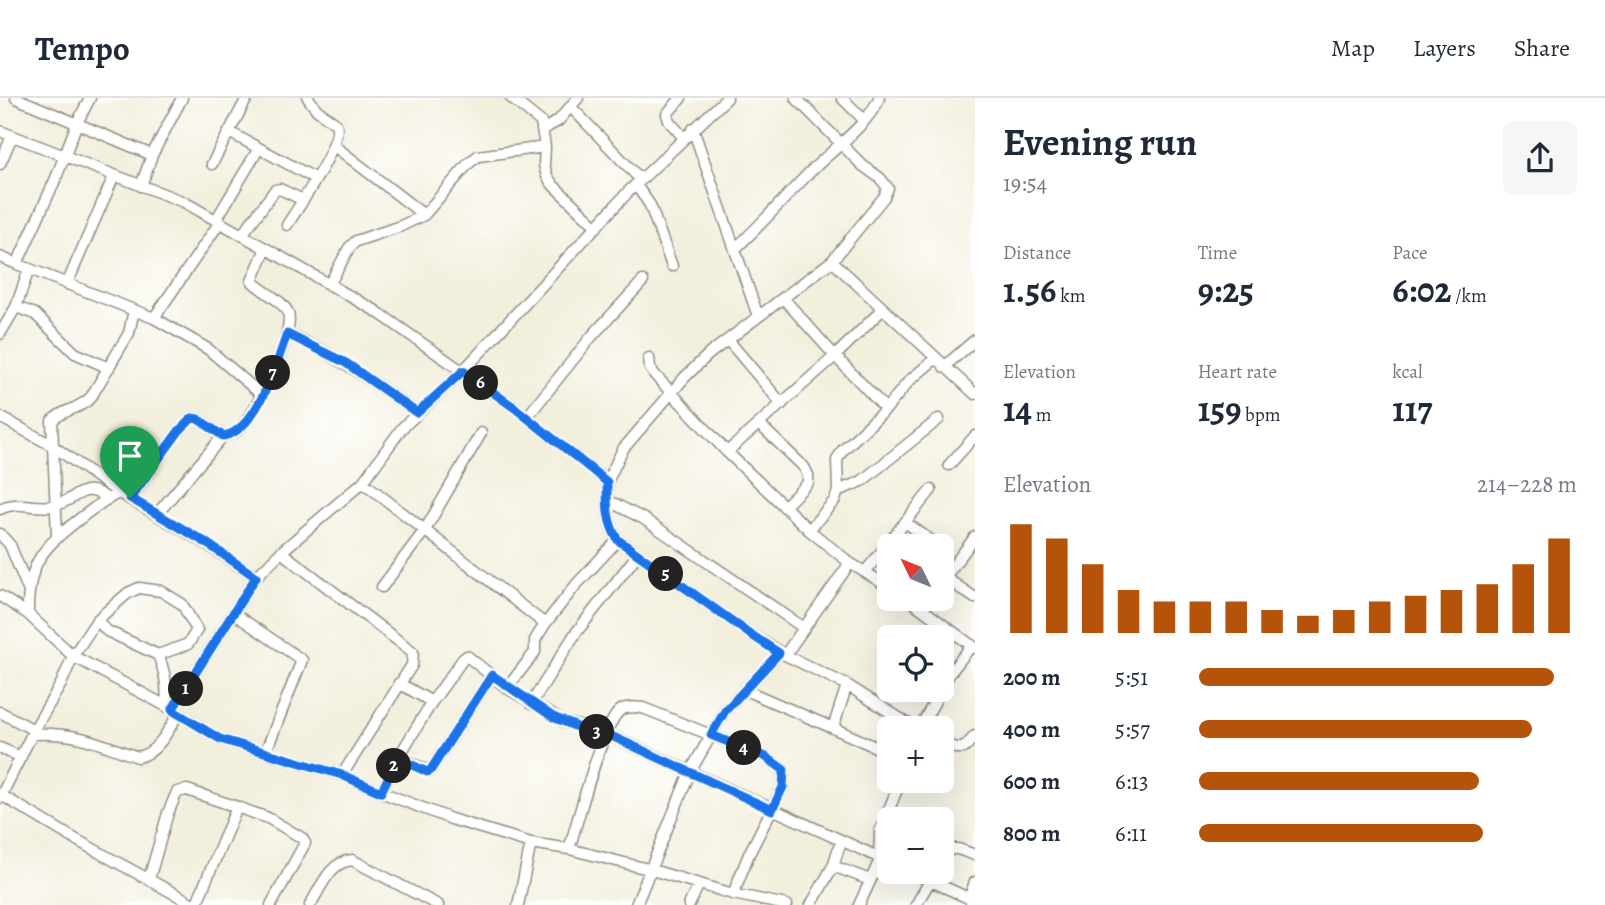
<!DOCTYPE html>
<html lang="en">
<head>
<meta charset="utf-8">
<style>
	:root { --surface:#fff; --page:#f6f6f7; --text:#1f2937; --muted:#747a83; --line:#e0e1e3; --accent:#b45309 }
	body { margin:0; font-family:Alegreya,serif; background:var(--page); color:var(--text); height:100vh; display:flex; flex-direction:column; font-size:26px; white-space:nowrap }
	* { box-sizing:border-box; margin:0 }
	p { font-size:23px; color:var(--muted) }
	.icon { flex:none; width:38px; height:38px; fill:none; stroke:currentColor; stroke-width:2; stroke-linecap:round; stroke-linejoin:round }
	.map { position:relative; flex:1; overflow:hidden }
	.panel { display:flex; flex-direction:column; background:var(--surface); width:630px }
	.panel>* { flex:none }
	.needle { width:46px; rotate:313deg }
	.buttons { position:absolute; left:877px; top:436px; display:grid; gap:14px }
	.buttons a { display:grid; place-items:center; width:77px; height:77px; border-radius:10px; background:var(--surface); box-shadow:0 7px 28px #0002; font-size:35px }
	.pin { position:absolute; display:grid; place-items:center; width:60px; height:60px; color:#fff; margin:-72px -30px; border-radius:50% 50% 50% 0; rotate:-45deg; box-shadow:0 0 7px #0007 }
	.pin .icon { rotate:45deg }
	.km { position:absolute; width:35px; height:35px; margin:-18px; border-radius:50%; background:#222; color:#fff; font-size:19px; line-height:35px; text-align:center }
	.round { display:grid; place-items:center; flex:none; width:74px; height:74px; border-radius:10px; background:var(--page) }
	.headline { display:flex; align-items:center; justify-content:space-between; height:119px; padding:0 28px }
	h1 { font-size:38px; font-weight:600; line-height:52px }
	.figures { display:grid; grid-template-columns:repeat(3,1fr); gap:10px; height:119px; padding:7px 28px }
	.figures div { display:grid; align-content:center }
	.figures b { font-size:35px; font-weight:600 }
	.figures small { font-size:19px; font-weight:400 }
	.figures p { font-size:19px }
	.chart { height:196px; padding:14px 28px }
	.chart p { display:flex; justify-content:space-between }
	.chart svg { width:100%; height:126px; margin-top:7px; stroke:var(--accent); stroke-width:6 }
	ul { padding:0 28px; list-style:none; font-size:23px }
	li { display:grid; grid-template-columns:112px 84px 1fr; align-items:center; height:52px }
	li i { height:18px; border-radius:9px; background:var(--accent) }
	header { display:flex; align-items:center; gap:42px; box-sizing:border-box; height:98px; padding:0 35px; background:var(--surface); border-bottom:2px solid var(--line) }
	header strong { font-size:33px }
	nav { display:flex; gap:38px; margin-inline-start:auto; font-size:24px }
	main { display:flex; flex:1; min-height:0 }
	.map>svg:first-child { display:block }
	.lines { fill:none; stroke-linecap:round; stroke-linejoin:round }
	.street-casing { stroke:#8f8d84; stroke-width:13 }
	.street { stroke:#fff; stroke-width:10 }
	.route-casing { stroke:#fff; stroke-width:14 }
	.route { stroke:#1a73e8; stroke-width:9 }
</style>
</head>
<body>
<header>
<strong>Tempo</strong>
<nav><a>Map</a><a>Layers</a><a>Share</a></nav>
</header>
<main>
<div class="map">
<svg width="975" height="807" viewBox="0 0 975 807">
	<rect width="100%" height="100%" fill="#fff"/>
	<filter id="ink" filterUnits="userSpaceOnUse"><feTurbulence type="fractalNoise" baseFrequency=".0143" numOctaves="2"/><feDisplacementMap in="SourceGraphic" scale="14" xChannelSelector="R" yChannelSelector="G"/><feConvolveMatrix kernelMatrix="1 2 1 2 8 2 1 2 1" color-interpolation-filters="sRGB"/></filter>
	<filter id="wash" filterUnits="userSpaceOnUse"><feTurbulence type="fractalNoise" baseFrequency=".00686" numOctaves="4" result="noise"/><feDisplacementMap in="SourceGraphic" scale="28" xChannelSelector="R" yChannelSelector="G"/><feGaussianBlur stdDeviation="1.57" result="paint"/><feColorMatrix in="noise" values="0 0 0 0 0 0 0 0 0 0 0 0 0 0 0 0 0 1.4 0 .05"/><feComposite in="paint" operator="in"/></filter>
	<g filter="url(#wash)">
		<rect width="100%" height="100%" fill="#f3efdd"/>
	</g>
	<g filter="url(#ink)">
		<g class="lines">
			<g class="street-casing">
				<path id="street" d="M16,0l136,57
					M511,0l30,24 4,25 -1,18 3,11 6,9 44,42
					M681,0l-14,16 2,7 15,17
					M796,0l66,67 18,13 8,10 -4,9 -52,64 143,133
					M842,0l22,22
					M571,9l70,73
					M693,31l65,187
					M542,32l16,-9 20,-23
					M0,33l184,71 192,109 139,97 92,74c0,22 -1,39 11,58l-42,45 -31,39 -10,16v12l-28,36 -40,-32 -4,3 -31,43 -33,-19
					M229,34l87,47
					M333,47l91,70
					M0,66l12,-28
					M212,66l35,-66
					M636,87l14,20 22,61
					M141,88l11,-31 30,-57
					M216,122l43,-72
					M287,127c11,-17 57,-84 49,-101l-19,-14 -9,-12
					M242,137l33,-45 5,-1 23,11
					M736,150c27,-25 50,-52 76,-78 21,-21 56,-45 67,-72
					M0,159l17,7 39,-86 21,-55 13,-25
					M17,166l137,54 54,31 54,46
					M67,186l47,-108
					M329,187l20,-37 7,-7 45,-15 23,-11 45,-52 9,-7 67,-9
					M783,200l49,-37
					M16,209l19,7 40,39 34,15
					M154,220l66,-96
					M0,236l16,-27 13,-38
					M287,236c48,20 88,49 130,79
					M728,242l54,64
					M649,260l1,10 4,6 73,78 82,78
					M944,269l31,-27
					M0,319l53,29
					M527,319l65,-81 51,-55
					M759,326l45,43 4,8v8l-24,24
					M53,348l-1,-25c10,-12 28,-11 39,-24l38,-64 5,-23
					M727,354l108,-96 48,-47
					M949,367l26,-29
					M363,384l39,-54 61,-57 166,-180 98,-93
					M607,384l16,-33 62,-72 24,-23 74,-56 52,58 51,53
					M838,393l24,-10 77,-62
					M130,400l49,-67 13,-13 6,1 25,17c7,-1 14,-4 19,-10 15,-15 53,-93 46,-113 -6,-14 -26,-21 -36,-32l14,-33
					M607,402l37,19 160,109
					M0,411c18,-10 37,2 56,-4 20,-5 28,-25 50,-7
					M157,416l66,-78
					M905,424l34,24
					M0,436l10,11 18,44
					M57,437l-4,-89 66,47 86,50 51,34
					M618,442l132,94 35,21 62,30 68,43
					M281,454l132,100 -1,13 -70,110
					M865,474l66,-82
					M944,479l31,21
					M942,483l33,-44
					M382,489l43,-57 56,-97
					M889,489l-39,-24 -41,-33 26,-30 3,-9 -1,-31 5,-9 44,-42 23,-28 26,-22
					M0,498l28,18 45,42 93,50 54,33 122,36 39,17 70,27 80,24 38,6 83,21 81,24 54,11
					M907,500l68,50
					M233,515l69,47 -36,91
					M28,516c-1,-51 15,-67 54,-97 12,-9 23,-18 37,-24
					M97,522l10,11 51,24
					M785,557l65,-92
					M847,587l-14,43 56,25
					M507,590l57,34 43,12 282,128
					M942,590l8,-15 22,-28
					M745,592l88,38
					M531,606l44,-70 63,-80
					M172,612l84,-133 25,-25 82,-70 182,142
					M0,614l34,18
					M920,630l21,-38
					M32,636c47,-2 64,9 106,23 19,-3 31,-28 40,-43
					M942,644l13,6h9l11,-12
					M0,650l21,9
					M398,660l32,13 62,-96
					M381,694l17,-34 34,-56
					M1,697l72,43 122,67
					M0,700l34,-68 27,-46 12,-28 24,-36 31,-27 11,-5 22,3 21,13 15,26 -9,14 -30,11c7,16 10,34 8,51
					M569,751c8,-24 34,-129 52,-139 6,-4 15,-3 22,-2l123,49 18,13 -1,17 -34,67 -16,40
					M942,762l8,-11h8l17,6
					M833,768l37,14
					M911,774l64,29
					M149,781l19,-66 9,-21 10,-2 50,17
					M969,801l6,-17
					M196,807l41,-98 31,11 34,20 3,5 -34,62
					M310,807c11,-17 19,-43 42,-45l86,45
					M518,807l13,-62
					M636,807l54,-133 35,-61 54,-58
					M689,807l10,-21
					M811,807l22,-39 8,-25
					M859,807l20,-43 1,-31 21,-51
					M916,807l19,-33"/>
			</g>
			<use href="#street" class="street"/>
		</g>
	</g>
	<g class="lines" filter="url(#ink)">
		<g class="route-casing">
			<path id="route" d="M287,236l59,29 71,50 46,-42 52,37 92,74c0,22 -1,39 11,58l132,94 29,19 -54,58 -14,24 55,22 18,13 -1,17 -11,23 -165,-76 -30,-7 -24,-10 -61,-42 -62,96 -3,1 -29,-14 -17,34 -39,-17 -122,-36 -48,-29 84,-133 -51,-35 -75,-44 49,-67 13,-13 6,1 25,17c34,-5 54,-74 64,-102z"/>
		</g>
		<use href="#route" class="route"/>
	</g>
</svg>
<div class="buttons">
<a><svg class="needle" viewBox="-14 -14 28 28"><path d="M0-13l5 13h-10z" fill="#e53935"/><path d="M0 13l5-13h-10z" fill="#747a83"/></svg></a>
<a><svg class="icon" aria-label="locate" viewBox="0 0 24 24"><circle cx="12" cy="12" r="6"/><path d="M12 2v4M12 18v4M2 12h4M18 12h4"/></svg></a>
<a>+</a>
<a>−</a>
</div>
<div class="pin" style="left:130px;top:400px;background:#1e9e55"><svg class="icon" aria-label="arrive" viewBox="0 0 24 24"><path d="M6 21V4h12l-3 4 3 4H6"/></svg></div>
<b class="km" style="left:186px;top:591px">1</b>
<b class="km" style="left:394px;top:668px">2</b>
<b class="km" style="left:597px;top:634px">3</b>
<b class="km" style="left:744px;top:650px">4</b>
<b class="km" style="left:666px;top:476px">5</b>
<b class="km" style="left:481px;top:285px">6</b>
<b class="km" style="left:273px;top:275px">7</b>
</div>
<section class="panel">
<div class="headline"><div><h1>Evening run</h1><p>19:54</p></div><a class="round"><svg class="icon" aria-label="share" viewBox="0 0 24 24"><path d="M12 15V3M7 8l5-5 5 5M5 13v7h14v-7"/></svg></a></div>
<div class="figures">
<div><p>Distance</p><b>1.56<small> km</small></b></div>
<div><p>Time</p><b>9:25</b></div>
<div><p>Pace</p><b>6:02<small> /km</small></b></div>
</div>
<div class="figures">
<div><p>Elevation</p><b>14<small> m</small></b></div>
<div><p>Heart rate</p><b>159<small> bpm</small></b></div>
<div><p>kcal</p><b>117</b></div>
</div>
<div class="chart"><p><span>Elevation</span>214–228 m</p>
<svg viewBox="0 0 160 44" preserveAspectRatio="none"><path d="M5 44V6M15 44V11M25 44V20M35 44V29M45 44V33M55 44V33M65 44V33M75 44V36M85 44V38M95 44V36M105 44V33M115 44V31M125 44V29M135 44V27M145 44V20M155 44V11"/></svg>
</div>
<ul>
<li><b>200 m</b>5:51<i style="width:94%"></i></li>
<li><b>400 m</b>5:57<i style="width:88%"></i></li>
<li><b>600 m</b>6:13<i style="width:74%"></i></li>
<li><b>800 m</b>6:11<i style="width:75%"></i></li>
</ul>
</section>
</main>
</body>
</html>
